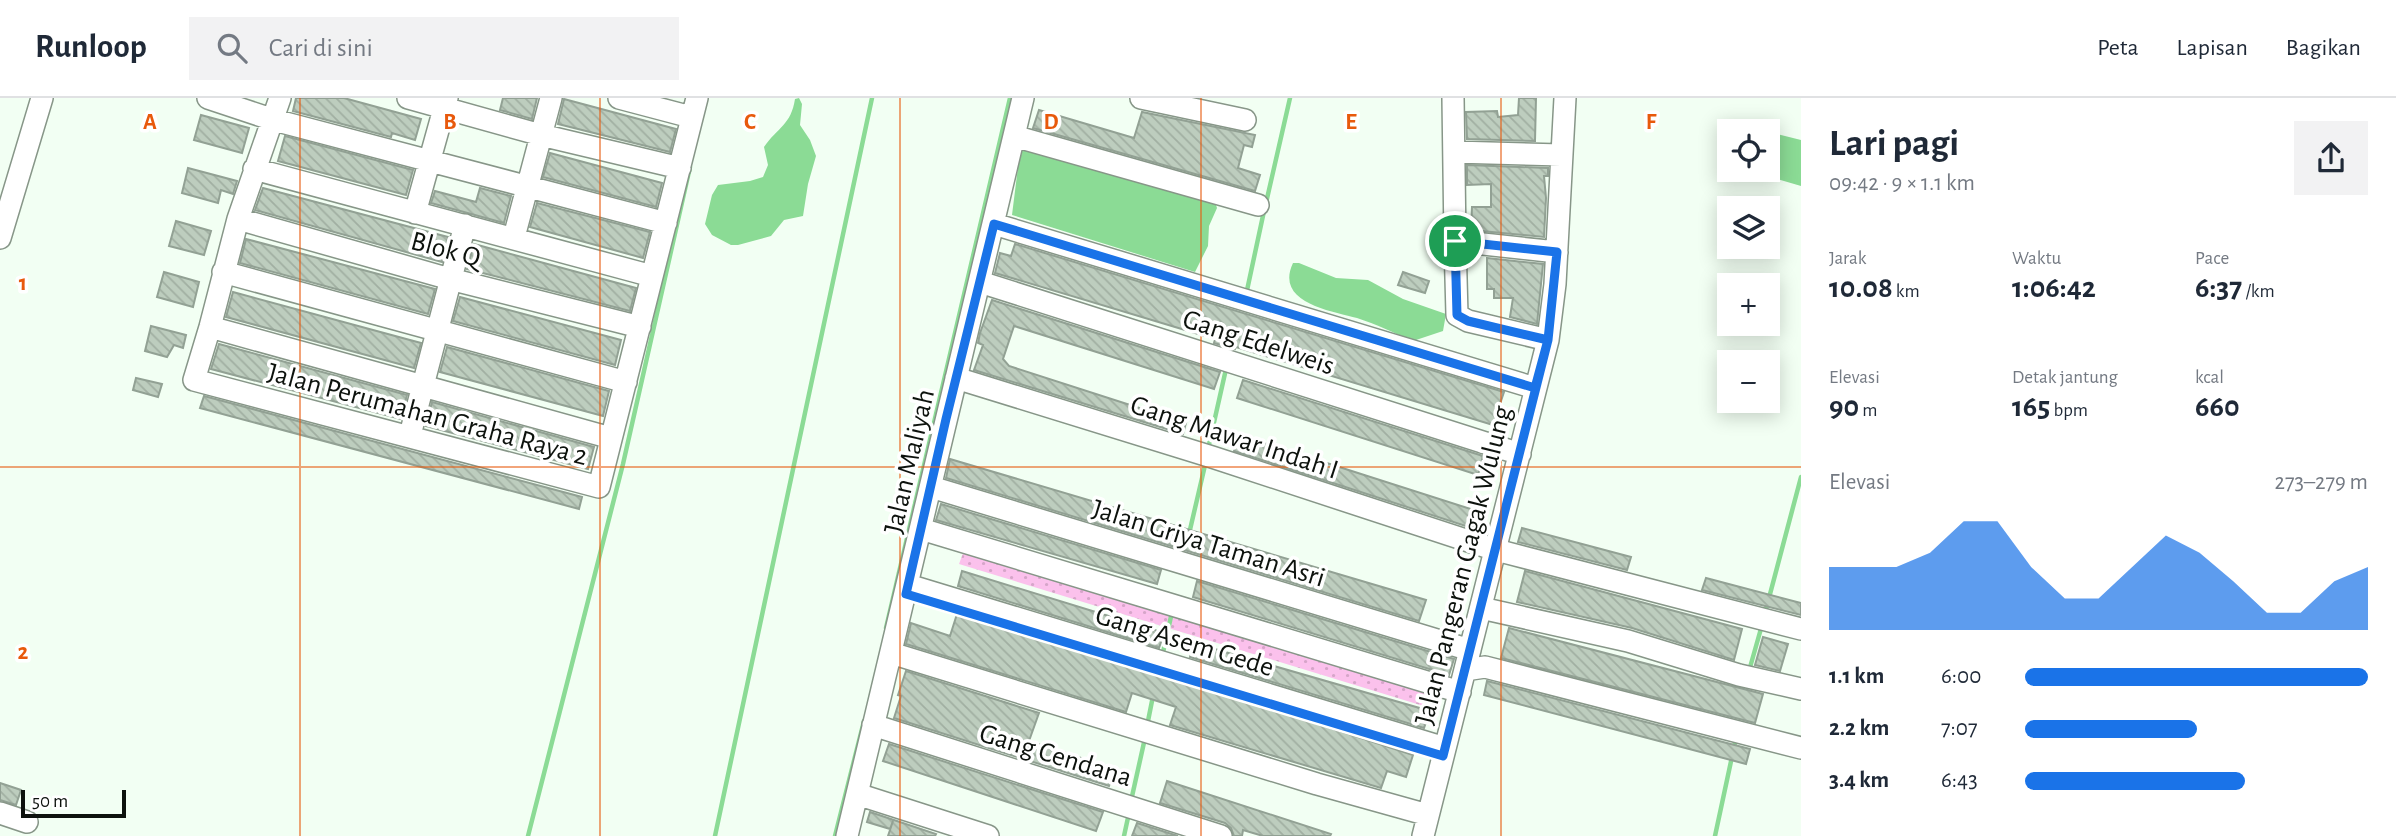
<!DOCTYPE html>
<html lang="id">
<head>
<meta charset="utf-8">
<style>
	:root { --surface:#fff; --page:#f2f2f3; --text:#1f2937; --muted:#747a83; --line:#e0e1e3; --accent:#1a73e8 }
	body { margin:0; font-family:"Alegreya Sans",sans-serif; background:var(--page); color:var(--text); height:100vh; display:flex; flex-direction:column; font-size:26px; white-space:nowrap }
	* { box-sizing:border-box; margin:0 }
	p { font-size:23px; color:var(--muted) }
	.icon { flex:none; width:38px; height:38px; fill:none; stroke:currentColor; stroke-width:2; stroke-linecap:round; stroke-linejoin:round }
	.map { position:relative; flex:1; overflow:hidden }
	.sheet { display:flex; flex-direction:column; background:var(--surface); width:595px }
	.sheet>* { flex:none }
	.controls { position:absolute; left:1717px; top:21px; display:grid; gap:14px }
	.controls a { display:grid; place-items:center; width:63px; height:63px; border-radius:0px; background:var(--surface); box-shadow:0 4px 18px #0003; font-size:35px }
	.scale { position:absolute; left:21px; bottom:18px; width:105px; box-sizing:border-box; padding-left:7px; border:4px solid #0d120d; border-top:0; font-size:19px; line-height:24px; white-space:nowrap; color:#0d120d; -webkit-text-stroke:5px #fff; paint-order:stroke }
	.pin { position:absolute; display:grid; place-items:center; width:60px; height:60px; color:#fff; margin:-30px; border:4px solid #fff; border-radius:50%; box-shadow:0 2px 7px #0007 }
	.round { display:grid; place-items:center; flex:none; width:74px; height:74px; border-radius:0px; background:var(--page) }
	.head { display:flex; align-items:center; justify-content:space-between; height:119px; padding:0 28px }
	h1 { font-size:38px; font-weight:700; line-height:52px }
	.stats { display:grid; grid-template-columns:repeat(3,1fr); gap:10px; height:119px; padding:7px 28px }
	.stats div { display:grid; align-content:center }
	.stats b { font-size:30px; font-weight:700 }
	.stats small { font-size:19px; font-weight:400 }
	.stats p { font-size:19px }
	.chart { height:196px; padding:14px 28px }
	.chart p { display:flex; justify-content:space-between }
	.chart svg { width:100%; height:126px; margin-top:7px; fill:var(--accent); opacity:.7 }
	ul { padding:0 28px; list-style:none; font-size:23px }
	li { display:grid; grid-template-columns:112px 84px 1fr; align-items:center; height:52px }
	li i { height:18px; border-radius:9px; background:var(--accent) }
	header { display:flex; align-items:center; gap:42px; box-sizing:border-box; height:98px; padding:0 35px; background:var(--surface); border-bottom:2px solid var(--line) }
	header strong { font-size:33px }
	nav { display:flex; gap:38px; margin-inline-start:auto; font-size:24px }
	.search { width:490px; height:63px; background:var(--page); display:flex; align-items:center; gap:18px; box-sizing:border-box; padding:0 24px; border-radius:0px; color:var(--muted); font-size:26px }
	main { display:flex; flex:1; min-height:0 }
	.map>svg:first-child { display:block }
	.green { fill:url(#green-dots) }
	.water { fill:#8bdb95 }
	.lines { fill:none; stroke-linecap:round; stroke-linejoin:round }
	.stream { stroke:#8bdb95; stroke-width:4.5 }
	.building { fill:url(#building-back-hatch); stroke:#92a194; stroke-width:2 }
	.minor-casing { stroke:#879688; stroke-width:24 }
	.minor { stroke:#fff; stroke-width:21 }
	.route-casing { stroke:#fff; stroke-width:14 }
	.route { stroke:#1a73e8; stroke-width:9 }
	.grid { fill:none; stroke:#e8590c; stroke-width:2; stroke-opacity:0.55 }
	.labels { text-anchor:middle; stroke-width:7; stroke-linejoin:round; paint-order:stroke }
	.street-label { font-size:28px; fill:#0d120d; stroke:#fff }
	.grid-label { font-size:23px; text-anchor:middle; font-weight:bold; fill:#e8590c; stroke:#fff; stroke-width:7; stroke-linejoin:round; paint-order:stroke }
</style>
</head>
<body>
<header>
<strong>Runloop</strong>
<div class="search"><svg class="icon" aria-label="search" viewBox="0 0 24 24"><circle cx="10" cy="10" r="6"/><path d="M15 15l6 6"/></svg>Cari di sini</div>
<nav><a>Peta</a><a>Lapisan</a><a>Bagikan</a></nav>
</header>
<main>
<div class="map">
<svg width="1801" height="738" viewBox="0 0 1801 738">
	<defs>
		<pattern id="green-dots" width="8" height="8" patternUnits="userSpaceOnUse" patternTransform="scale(1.75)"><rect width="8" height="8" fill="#fbc1ec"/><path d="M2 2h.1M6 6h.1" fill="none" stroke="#d6a5c9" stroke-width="1.8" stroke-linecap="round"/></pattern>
		<pattern id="building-back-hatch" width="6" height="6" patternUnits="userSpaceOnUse" patternTransform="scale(1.75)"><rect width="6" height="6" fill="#bdcdbe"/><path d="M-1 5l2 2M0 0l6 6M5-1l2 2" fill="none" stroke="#a1afa2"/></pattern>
	</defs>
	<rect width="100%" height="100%" fill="#f2fff3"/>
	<path class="green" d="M965,450l471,140 -6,20 -471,-144z"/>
	<path class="water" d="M799,0l3,6 -2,21 10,15 6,16 -8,28 -5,32 -19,4 -13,16 -33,9h-7l-19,-10 -7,-11 7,-29 6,-10 32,-4 13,-4 5,-12 -4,-18c14,-20 27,-22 31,-48z
		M1769,34l32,8v46l-48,-14v-2h15z
		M1023,50l192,54 2,6 -8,18 -1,20 -13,26 -183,-57 6,-48z
		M1293,165h6l37,15 32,2 35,19 43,15 -3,17 -30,10c-19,-8 -37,-17 -56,-23 -25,-7 -83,-15 -64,-55z"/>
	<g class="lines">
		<path class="stream" d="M1266,105l24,-105
			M1246,197l18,-84
			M1208,351l18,-80
			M1189,436l17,-73
			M1765,515l36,-136
			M886,530l124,-530
			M1162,559l10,-45
			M1749,573l13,-46
			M1147,628l6,-30
			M1131,703l14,-63
			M528,738l95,-372 67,-297
			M715,738l157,-738
			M835,738l29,-115
			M1124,738l5,-23
			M1715,738l21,-98"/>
	</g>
	<path class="building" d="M296,0h48l77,21 -6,21 -23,-7 -1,4 -98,-26z
		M503,0h34l-5,21 -32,-9z
		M1519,0h17l-1,43 -68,-2 -1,-27 31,-1 1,6 20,-2z
		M564,1l112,30 -6,23 -112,-28z
		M1039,12l95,28 8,-26 113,23 -3,12 -8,-2 -6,23 22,7 -5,16 -222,-63z
		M201,17l48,13 -7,25 -48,-13z
		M285,38l128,34 -7,25 -128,-34z
		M550,55l112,30 -6,24 -113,-30z
		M1467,67l81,3v8h-4l2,22 -2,39 -73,-7 1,-23h19v-23l-24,1z
		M188,70l49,13 -4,13 -12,-4 -3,13 -36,-10z
		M263,90l185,49 -6,25 -187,-52z
		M480,90l31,8 -7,27 -73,-20 4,-12 41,11z
		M537,105l113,29 -7,26 -113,-31z
		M176,123l35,10 -7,24 -35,-9z
		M246,141l189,50 -7,25 -188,-51z
		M474,146l162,44 -6,23 -163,-42z
		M1015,146l489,148 -11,33 -257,-78 -1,2 -21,-6 1,-4 -220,-66 5,-20 11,3z
		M1487,160l56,6 -6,60 -27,-7 3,-19h-19v-9h-7z
		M164,174l35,10 -6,25 -36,-10z
		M1403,174l26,9 -4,12 -27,-8z
		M233,194l188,51 -7,25 -188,-51z
		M460,199l161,43 -6,25 -162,-44z
		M992,202l228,72 -6,17 -200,-63 -11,33 6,7 177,57 -3,11 -209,-64 9,-25 -5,-2 2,-10z
		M151,228l35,9 -3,13 -9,-3 -7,12 -22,-6z
		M219,246l188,51 -6,24 -190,-50z
		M447,249l162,44 -6,25 -163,-44z
		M136,280l26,6 -4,13 -25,-7z
		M1243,282l240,76 -5,19 -241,-77z
		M204,298l378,101 -3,12 -379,-101z
		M432,304l162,45 -6,22 -162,-43z
		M1239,337l241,77 -5,17 -241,-78z
		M950,361l476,141 -7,21 -473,-143z
		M941,406l220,66 -4,14 -221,-64z
		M1522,430l109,29 -4,13 -109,-28z
		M962,473l202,62 -5,15 -201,-62z
		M1525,473l217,58 -8,31 -102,-32 -115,-26z
		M1706,480l95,25v12l-99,-25z
		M1197,483l257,78 -5,16 -256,-78z
		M957,516l346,105 110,36 -7,22 -19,-6 -6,17 -211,-63 6,-18 -44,-14 -6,19 -220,-68 5,-21 39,13z
		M1509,530l254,66 -8,29 -254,-65z
		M1763,539l25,7 -8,27 -25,-6z
		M1194,545l236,68 -6,17 -234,-71z
		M906,573l133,42 -10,28 86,28 -6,17 -215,-68 7,-22 -3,-1z
		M1487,583l263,68 -4,15 -262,-69z
		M889,646l214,68 -7,19 -213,-70z
		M1167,683l164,53 -1,2h-67l-20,-6 -1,6h-8l-3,-8 -6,-5 -65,-20z
		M0,685l21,7 -5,15 -16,-5z
		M870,714l66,22 -1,2h-47l5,-15 -3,8 -23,-7z
		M1137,725l41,13h-46z"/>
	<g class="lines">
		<g class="minor-casing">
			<path id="minor" d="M208,0l66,22 392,103
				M280,0l-42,121 -28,108 -16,53 405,107 98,-389
				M408,0l133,37 139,33
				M619,0l72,19
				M1141,0l104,22
				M1453,0l2,143 102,11
				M1014,38l244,69
				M1454,54l107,3
				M254,71l398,107
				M415,115l32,-115
				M238,121l212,60 190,48
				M994,126l541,164
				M514,139l37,-139
				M0,140l42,-140
				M1455,143l2,74 11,6 80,19
				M223,174l403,110
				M980,184l540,172
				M210,229l401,111
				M956,280l256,79 284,93 305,79
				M410,337l55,-210
				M931,389l539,163
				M921,431l539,163
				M908,487l537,163
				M1481,510l147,33 111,34 62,14
				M891,555l426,131 111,31
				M1465,572l20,-3 316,81
				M873,627l348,111
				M857,696l131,42
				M0,715l27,9
				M847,738l176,-738
				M1423,738l125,-496 7,-56 10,-186"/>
		</g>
		<use href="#minor" class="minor"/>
	</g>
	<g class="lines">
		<g class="route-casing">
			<path id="route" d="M1455,143l2,74 11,6 80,19 -13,48 -541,-164 -48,195 -40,175 537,162 105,-416 9,-88 -102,-11"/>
		</g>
		<use href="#route" class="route"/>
	</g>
	<path class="grid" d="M300,0v738M600,0v738M900,0v738M1201,0v738M1501,0v738M0,369h1801"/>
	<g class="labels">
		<g class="street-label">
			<text transform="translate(446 150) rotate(15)" y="10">Blok Q</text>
			<text transform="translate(1259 243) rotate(18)" y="10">Gang Edelweis</text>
			<text transform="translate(428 315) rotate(15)" y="10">Jalan Perumahan Graha Raya 2</text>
			<text transform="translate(1235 338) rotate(18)" y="10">Gang Mawar Indah I</text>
			<text transform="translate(908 363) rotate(-77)" y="10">Jalan Maliyah</text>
			<text transform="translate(1209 444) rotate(17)" y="10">Jalan Griya Taman Asri</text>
			<text transform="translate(1462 467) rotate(-76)" y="10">Jalan Pangeran Gagak Wulung</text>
			<text transform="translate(1185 542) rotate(17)" y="10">Gang Asem Gede</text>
			<text transform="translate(1056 656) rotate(17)" y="10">Gang Cendana</text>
		</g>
	</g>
	<g class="grid-label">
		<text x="150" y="31">A</text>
		<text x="450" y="31">B</text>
		<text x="750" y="31">C</text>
		<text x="1051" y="31">D</text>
		<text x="1351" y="31">E</text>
		<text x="1651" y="31">F</text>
		<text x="23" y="192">1</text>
		<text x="23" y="561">2</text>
	</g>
</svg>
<div class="controls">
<a><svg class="icon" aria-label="locate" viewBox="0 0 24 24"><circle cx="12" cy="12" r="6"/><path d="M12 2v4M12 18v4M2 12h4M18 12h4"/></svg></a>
<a><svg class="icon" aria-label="layers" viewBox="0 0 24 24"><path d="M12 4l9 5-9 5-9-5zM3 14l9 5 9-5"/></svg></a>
<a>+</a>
<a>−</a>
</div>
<div class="scale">50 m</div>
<div class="pin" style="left:1455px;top:143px;background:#1e9e55"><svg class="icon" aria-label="arrive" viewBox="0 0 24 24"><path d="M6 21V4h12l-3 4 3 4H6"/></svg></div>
</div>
<section class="sheet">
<div class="head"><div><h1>Lari pagi</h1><p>09:42 · 9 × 1.1 km</p></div><a class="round"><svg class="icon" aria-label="share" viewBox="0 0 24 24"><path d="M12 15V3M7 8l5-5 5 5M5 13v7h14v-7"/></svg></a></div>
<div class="stats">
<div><p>Jarak</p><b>10.08<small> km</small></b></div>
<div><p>Waktu</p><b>1:06:42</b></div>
<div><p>Pace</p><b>6:37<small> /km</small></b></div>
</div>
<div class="stats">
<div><p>Elevasi</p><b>90<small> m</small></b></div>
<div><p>Detak jantung</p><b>165<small> bpm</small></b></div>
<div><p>kcal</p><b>660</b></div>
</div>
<div class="chart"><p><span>Elevasi</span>273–279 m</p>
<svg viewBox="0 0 160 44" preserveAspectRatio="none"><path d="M0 44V22L10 22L20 22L30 17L40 6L50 6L60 22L70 33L80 33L90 22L100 11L110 17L120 27L130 38L140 38L150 27L160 22V44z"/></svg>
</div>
<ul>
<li><b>1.1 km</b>6:00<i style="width:100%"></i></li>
<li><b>2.2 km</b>7:07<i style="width:50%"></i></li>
<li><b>3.4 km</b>6:43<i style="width:64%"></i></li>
</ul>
</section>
</main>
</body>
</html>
